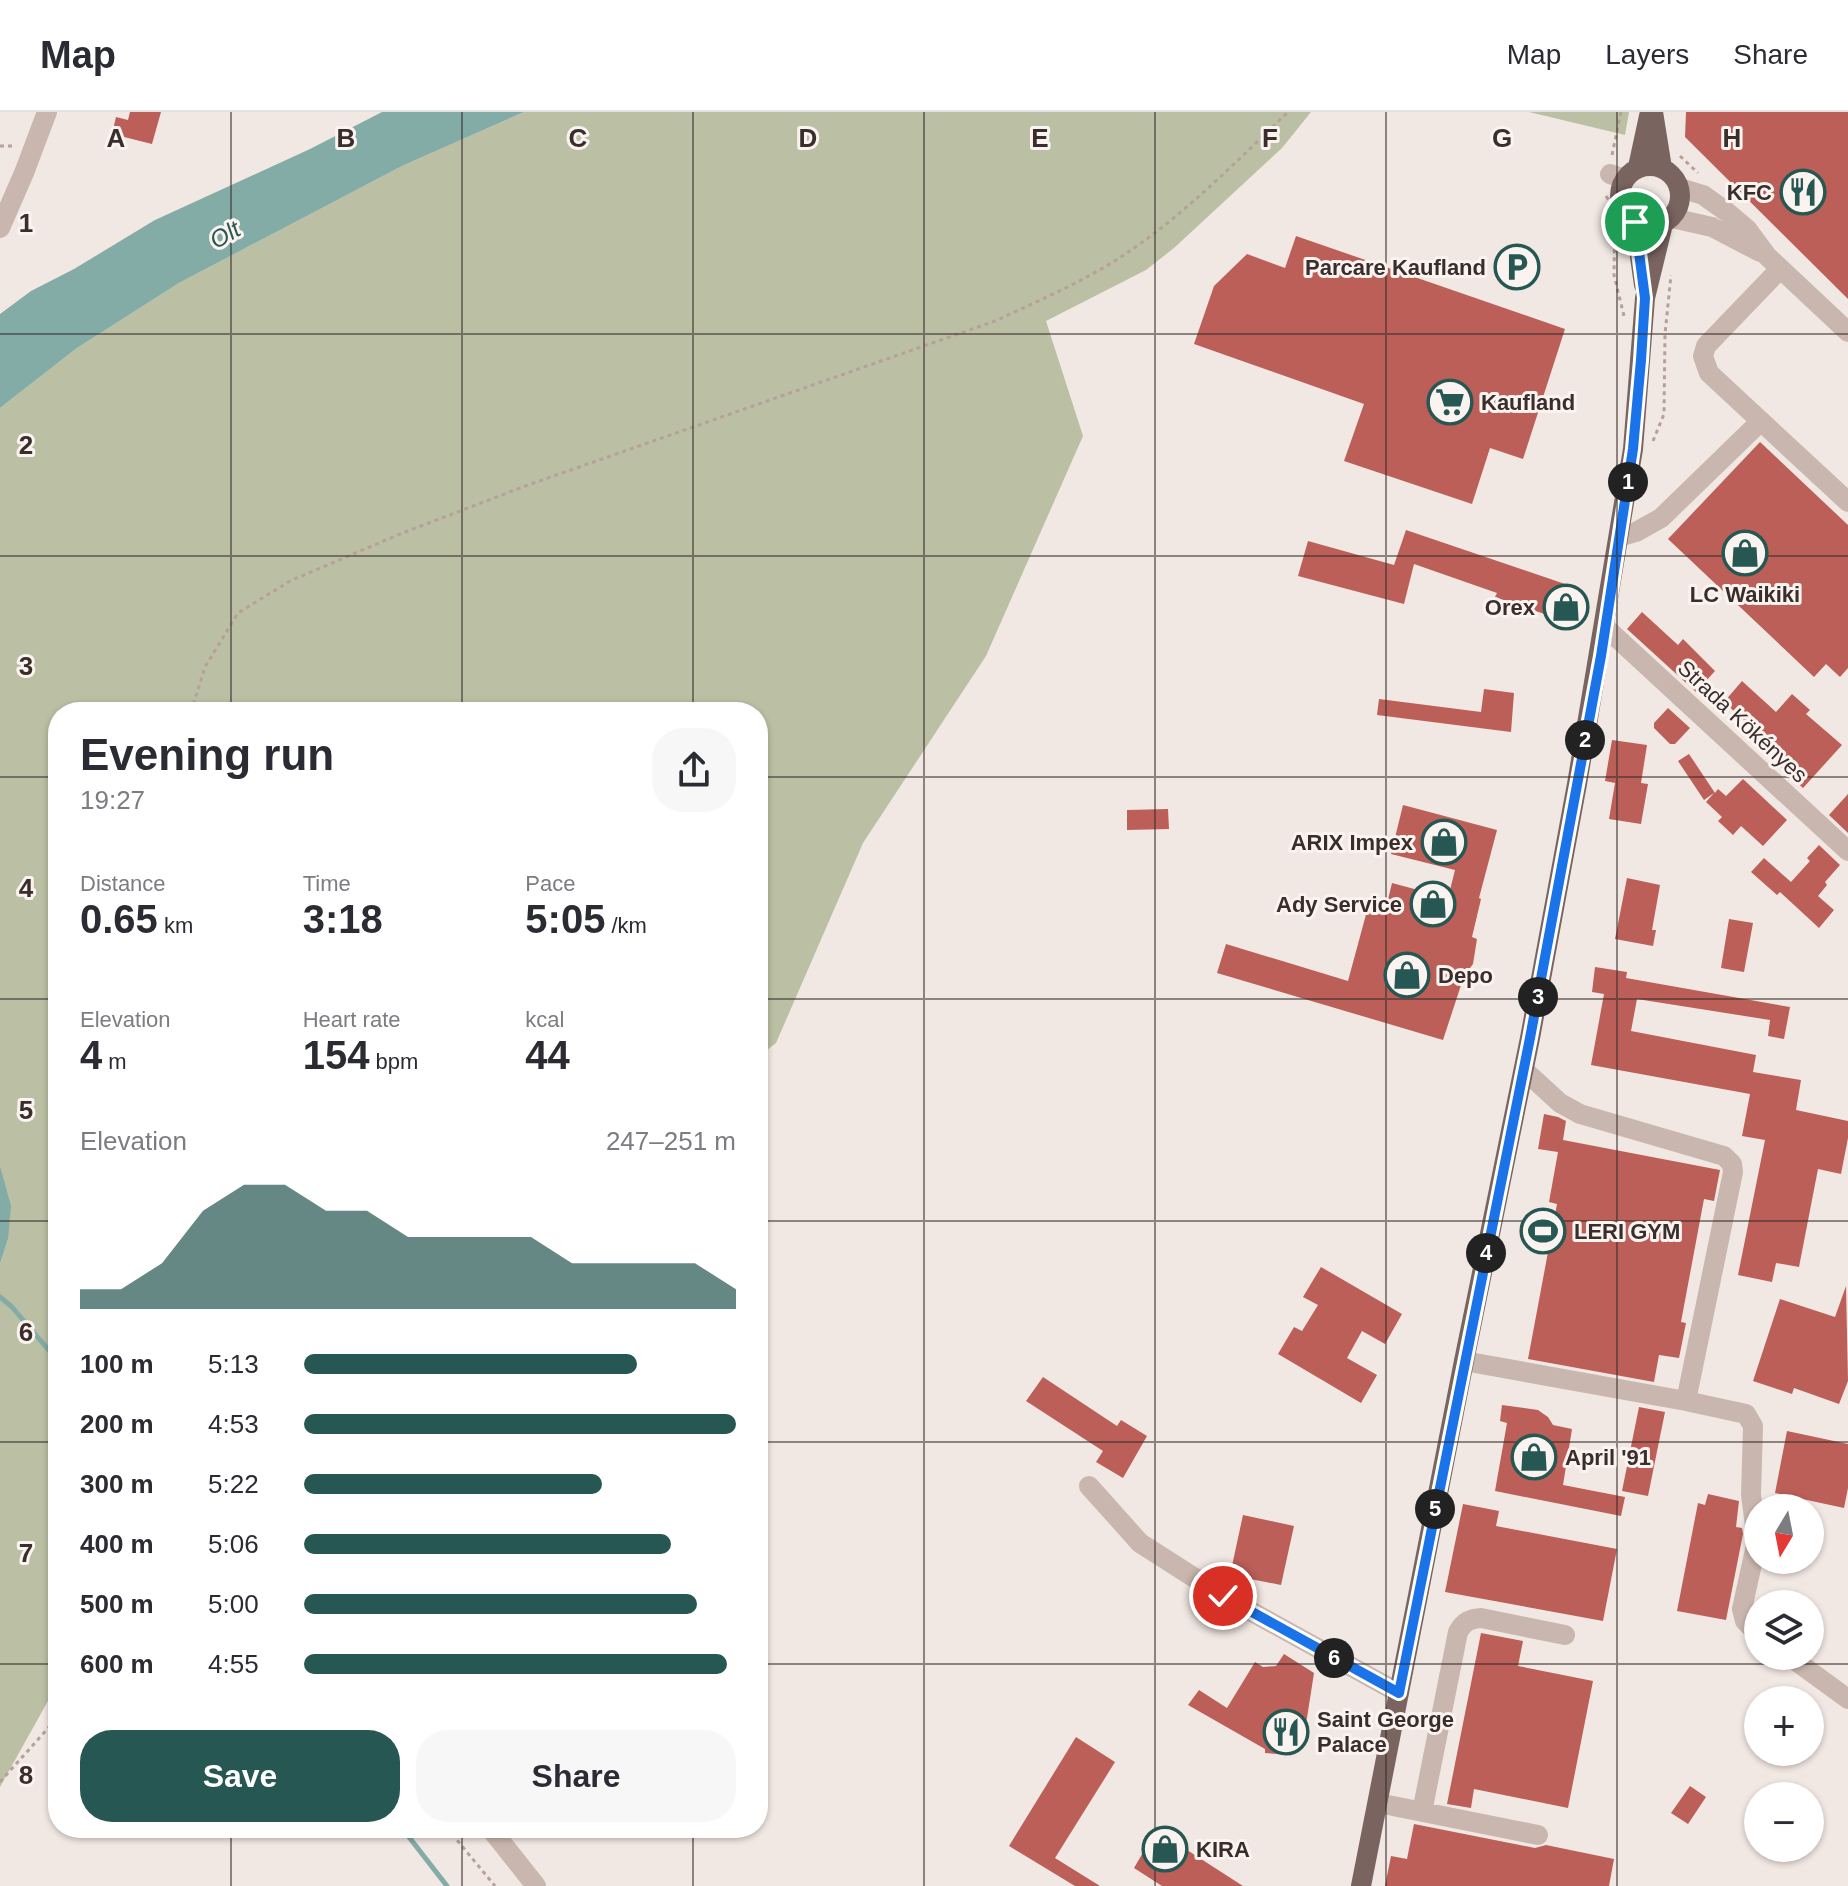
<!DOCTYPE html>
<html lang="en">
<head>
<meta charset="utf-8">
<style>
	:root { --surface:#fff; --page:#f7f7f7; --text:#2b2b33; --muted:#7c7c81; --line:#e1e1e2; --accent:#265752 }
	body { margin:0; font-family:Arial,sans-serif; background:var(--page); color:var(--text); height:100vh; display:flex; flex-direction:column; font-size:30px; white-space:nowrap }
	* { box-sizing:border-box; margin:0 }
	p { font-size:26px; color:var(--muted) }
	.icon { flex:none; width:44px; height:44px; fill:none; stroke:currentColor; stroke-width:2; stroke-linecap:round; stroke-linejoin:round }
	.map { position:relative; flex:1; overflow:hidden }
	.drawer { position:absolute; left:48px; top:590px; width:720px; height:1136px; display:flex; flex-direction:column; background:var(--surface); border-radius:32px; box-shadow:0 2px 6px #0004 }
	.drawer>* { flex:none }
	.needle { width:52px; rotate:190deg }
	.fabs { position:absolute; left:1744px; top:1382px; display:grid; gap:16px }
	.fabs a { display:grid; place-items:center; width:80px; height:80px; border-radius:50%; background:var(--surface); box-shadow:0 2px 6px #0004; font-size:40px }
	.pin { position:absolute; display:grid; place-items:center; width:68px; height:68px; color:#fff; margin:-34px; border:4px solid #fff; border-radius:50%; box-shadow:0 2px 8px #0007 }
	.km { position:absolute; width:40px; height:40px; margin:-20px; border-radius:50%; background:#222; color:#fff; font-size:22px; line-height:40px; text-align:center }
	.round { display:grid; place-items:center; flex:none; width:84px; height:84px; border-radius:32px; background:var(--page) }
	.head { display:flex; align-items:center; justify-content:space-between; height:136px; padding:0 32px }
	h1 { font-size:44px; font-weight:800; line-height:60px }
	.figures { display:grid; grid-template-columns:repeat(3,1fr); gap:12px; height:136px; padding:8px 32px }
	.figures div { display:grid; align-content:center }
	.figures b { font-size:40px; font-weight:800 }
	.figures small { font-size:22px; font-weight:400 }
	.figures p { font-size:22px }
	.chart { height:224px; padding:16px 32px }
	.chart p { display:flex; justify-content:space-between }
	.chart svg { width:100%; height:144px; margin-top:8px; fill:var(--accent); opacity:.7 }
	.primary-button { display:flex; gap:16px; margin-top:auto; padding:16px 32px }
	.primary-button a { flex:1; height:92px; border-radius:32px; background:var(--accent); color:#fff; font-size:32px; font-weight:800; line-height:92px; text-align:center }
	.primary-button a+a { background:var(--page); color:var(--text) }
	ul { padding:0 32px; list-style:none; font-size:26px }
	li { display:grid; grid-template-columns:128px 96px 1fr; align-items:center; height:60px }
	li i { height:20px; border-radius:10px; background:var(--accent) }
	header { display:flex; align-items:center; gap:48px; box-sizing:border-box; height:112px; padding:0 40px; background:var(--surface); border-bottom:2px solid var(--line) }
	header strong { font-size:38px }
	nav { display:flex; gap:44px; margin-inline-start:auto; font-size:28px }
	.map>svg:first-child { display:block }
	.green { fill:#bbc0a4 }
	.water { fill:#84aca7 }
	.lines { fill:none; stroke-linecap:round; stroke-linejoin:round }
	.stream { stroke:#84aca7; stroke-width:5 }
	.building { fill:#bb5f58 }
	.path { stroke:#b5a199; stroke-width:3; stroke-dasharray:4 4; stroke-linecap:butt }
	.minor { stroke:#c9b7af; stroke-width:20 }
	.major { stroke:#79645f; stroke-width:20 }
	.route-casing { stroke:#fff; stroke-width:16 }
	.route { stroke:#1a73e8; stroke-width:10 }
	.grid { fill:none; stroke:#392e2c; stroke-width:2; stroke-opacity:0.55 }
	.labels { text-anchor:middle; stroke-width:6; stroke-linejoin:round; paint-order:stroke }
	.poi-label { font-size:22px; font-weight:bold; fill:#392e2c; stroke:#faf3ef; text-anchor:start }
	.street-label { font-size:22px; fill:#392e2c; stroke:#faf3ef }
	.water-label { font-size:24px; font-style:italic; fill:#265752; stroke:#faf3ef }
	.grid-label { font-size:26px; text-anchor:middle; font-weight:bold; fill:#392e2c; stroke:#faf3ef; stroke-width:6; stroke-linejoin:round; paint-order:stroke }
</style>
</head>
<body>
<header>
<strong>Map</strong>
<nav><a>Map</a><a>Layers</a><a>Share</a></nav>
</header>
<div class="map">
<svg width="1848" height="1774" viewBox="0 0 1848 1774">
	<rect width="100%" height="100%" fill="#f2e8e3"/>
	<path class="green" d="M524,0h787l-29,36 -108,100 -28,22 -100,51 37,115 -97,220 -123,187 -87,200 -18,14v-345h-700v971l-58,104v-523l8,-25 -8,-73v-758l77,-60 102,-65 223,-117z
		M1529,0h100l-4,23z"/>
	<path class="water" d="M382,0h142l-122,54 -223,117 -102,65 -77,60v-94l31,-23 43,-22 81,-49 155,-71z
		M0,1054l11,40 -3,33 -8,25z"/>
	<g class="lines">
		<path class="stream" d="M0,1185l12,10 46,54
			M402,1716l45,58"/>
	</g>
	<path class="building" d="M130,0h31l-9,32 -40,-10 4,-17 12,3z
		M1686,0h162v187l-163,-162z
		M1296,124l269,93 -42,130 -33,-11 -18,56 -128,-43 20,-57 -170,-60 20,-58 33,-32 38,14z
		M1760,330l88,83v143l-8,9 -14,-13 -12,13 -146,-138z
		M1406,418l159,54 -12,33 -58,-20 2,-4 -83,-29 -10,40 -106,-28 10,-35 86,24z
		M1642,500l36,33 5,-6 32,32 -19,21 -69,-63z
		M1742,569l34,31 16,-18 18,16 -4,4 36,31 -39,43 -52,-49 6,-7 -33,-30z
		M1484,577l30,4 -3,39 -134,-17 2,-16 102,13z
		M1668,596l22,20 -15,16h-5l-16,-16v-5z
		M1612,628l35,5 -6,38 7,1 -7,40 -32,-5 6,-36 -10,-2z
		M1689,642l26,39 3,-4 8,7 17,-17 44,41 -24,26 -22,-20 -8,9 -15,-14 4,-4 -16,-15 8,-9 -10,7 -26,-39z
		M1848,682v39l-19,-18z
		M1403,693l94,25 -18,68 2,1 -9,38 5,2 -4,25 -9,12 -21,64 -226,-67 9,-29 122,37 20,-74 17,5 7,-29 56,15 7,-28 -64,-16z
		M1168,697l1,20 -42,1v-20z
		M1819,733l21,20 -15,17 2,3 -9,11 16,14 -15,18 -39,-36 -3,3 -26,-23 13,-14 27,24 19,-21 -3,-3z
		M1627,766l33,7 -8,45h4l-3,16 -38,-7z
		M1729,807l24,4 -9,49 -23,-4z
		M1595,855l32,5 -1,6 164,29 -6,32 -16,-3 2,-16 -133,-21 -6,32 125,24 -3,17 48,8 -5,30 52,11v17l-7,36 -23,-5 -19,98 -23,-4 -4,19 -34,-7 27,-135 -23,-4 8,-42 -159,-29 13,-71 -12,-2z
		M1544,1002l14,3 8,4 -3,19 157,30 -6,31 -10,-2 -23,123 5,1 -7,35 -20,-3 -5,27 -126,-23 29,-155 -8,-2 9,-50 -20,-3z
		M1321,1155l81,47 -17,30 -23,-13 -15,27 30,17 -16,28 -83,-49 16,-27 8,4 16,-26 -15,-8z
		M1846,1174l2,95 -9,23 -45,-16 -2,6 -39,-13 27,-82 55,18z
		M1043,1265l74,49 4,-6 26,16 -24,42 -27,-16 7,-11 -77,-50z
		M1502,1293l36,5 10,7 5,8 19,4 -9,56 62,12 -4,19 -126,-25 12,-68 -7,-2z
		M1639,1295l26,5 -17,84 -26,-5z
		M1787,1319l61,13v44l-4,20 -69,-15z
		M1708,1382l31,7 -3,26 6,1 1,6 -17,86 -49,-9 21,-108 7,2z
		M1463,1392l36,7 -3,15 121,23 -14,72 -158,-29z
		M1243,1403l51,11 -13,59 -51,-10z
		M1481,1521l42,8 -5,25 75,15 -25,127 -94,-19 -3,19 -24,-4z
		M1284,1542l30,19 -10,64 -5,8 -10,7 -11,2 -13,-1v-4l-77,-44 11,-15 28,18 28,-46 8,5 13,-1z
		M1076,1625l39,25 -60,96 45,28h-25l-66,-40z
		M1690,1674l16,11 -18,27 -17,-11z
		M1414,1712l121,24 11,-3 68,14 -5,27h-224l6,-30 16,3z
		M1156,1718l87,56h-81l-28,-18z"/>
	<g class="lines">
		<path class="path" d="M0,34h16
			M1612,43l9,-43
			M1680,44l18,17
			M1606,84l9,13 -1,66 10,41
			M1653,329l11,-27 1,-80 6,-59
			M191,600l14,-45 33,-54 52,-32 110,-47 128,-49 467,-164c45,-21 95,-42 136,-71 55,-37 109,-92 157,-138
			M0,1670l58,-65
			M447,1716l48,58"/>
		<path class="minor" d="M1610,62l14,5
			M1680,76l23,7 24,17 20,17 20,27 81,76
			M1672,106l40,9 48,25
			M0,116l24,-55 23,-61
			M1780,157l-74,77 -3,10 6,17 139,129
			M1619,425l17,-5 25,-14 100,-97
			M1605,515l243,224
			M1524,958l36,33 20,11 144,42 8,8 1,8 -47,229
			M1464,1249l222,40 60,13 7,12 -2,69 6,46 -15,68 3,12 13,13
			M1089,1374l51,57 83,53 176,97
			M1789,1544l59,43
			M1378,1691l160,32
			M1422,1700l36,-180c6,-11 12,-13 23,-14l84,17
			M490,1716l46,58"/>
		<path class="major" d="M1653,0l9,56
			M1620 84a30 30 0 1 1 60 0a30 30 0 1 1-60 0Z
			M1638,55l11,-51
			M1635,110l9,63
			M1361,1774l103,-525 66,-323 47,-254 56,-335 12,-151 18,-74"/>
	</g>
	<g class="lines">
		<g class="route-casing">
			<path id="route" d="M1223,1484l176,97 131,-655 71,-382 32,-207 8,-89 4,-62 -10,-76"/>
		</g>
		<use href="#route" class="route"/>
	</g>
	<path class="grid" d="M231,0v600M462,0v600M693,0v600M924,0v1774M1155,0v1774M1386,0v1774M1617,0v1774M0,222h1848M0,444h1848M0,665h58M758,665h1090M0,887h58M758,887h1090M0,1109h58M758,1109h1090M0,1330h58M758,1330h1090M0,1552h58M758,1552h1090M231,1716v58M462,1716v58M693,1716v58"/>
	<defs>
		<g id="restaurant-ring" transform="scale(2.3)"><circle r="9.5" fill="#faf3ef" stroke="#265752" stroke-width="1.5"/><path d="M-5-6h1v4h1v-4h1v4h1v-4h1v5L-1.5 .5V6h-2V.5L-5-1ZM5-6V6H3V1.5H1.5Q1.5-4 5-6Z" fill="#265752"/></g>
		<g id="parking-ring" transform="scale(2.3)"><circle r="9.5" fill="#faf3ef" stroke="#265752" stroke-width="1.5"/><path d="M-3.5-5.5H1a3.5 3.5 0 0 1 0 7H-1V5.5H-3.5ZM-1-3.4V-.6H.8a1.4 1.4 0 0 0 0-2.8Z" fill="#265752"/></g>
		<g id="supermarket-ring" transform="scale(2.3)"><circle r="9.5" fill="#faf3ef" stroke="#265752" stroke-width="1.5"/><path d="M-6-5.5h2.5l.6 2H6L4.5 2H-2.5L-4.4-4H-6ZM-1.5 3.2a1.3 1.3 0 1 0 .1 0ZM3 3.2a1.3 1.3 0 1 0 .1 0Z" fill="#265752"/></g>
		<g id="shop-ring" transform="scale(2.3)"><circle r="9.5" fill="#faf3ef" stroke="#265752" stroke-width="1.5"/><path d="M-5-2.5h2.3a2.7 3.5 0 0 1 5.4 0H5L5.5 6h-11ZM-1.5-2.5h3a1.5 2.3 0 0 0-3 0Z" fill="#265752"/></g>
		<g id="stadium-ring" transform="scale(2.3)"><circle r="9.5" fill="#faf3ef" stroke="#265752" stroke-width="1.5"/><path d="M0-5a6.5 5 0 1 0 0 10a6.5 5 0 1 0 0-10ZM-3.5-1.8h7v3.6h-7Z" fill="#265752"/></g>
	</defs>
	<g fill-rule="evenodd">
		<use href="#restaurant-ring" x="1803" y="80"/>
		<use href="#parking-ring" x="1517" y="155"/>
		<use href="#supermarket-ring" x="1450" y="290"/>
		<use href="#shop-ring" x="1745" y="441"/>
		<use href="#shop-ring" x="1566" y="495"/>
		<use href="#shop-ring" x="1444" y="730"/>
		<use href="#shop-ring" x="1433" y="792"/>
		<use href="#shop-ring" x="1407" y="863"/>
		<use href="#stadium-ring" x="1543" y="1119"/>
		<use href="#shop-ring" x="1534" y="1345"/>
		<use href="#restaurant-ring" x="1286" y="1620"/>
		<use href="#shop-ring" x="1165" y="1737"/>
	</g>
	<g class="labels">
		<g class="poi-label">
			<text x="1772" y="88" text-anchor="end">KFC</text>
			<text x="1486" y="163" text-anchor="end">Parcare Kaufland</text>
			<text x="1481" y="298">Kaufland</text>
			<text x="1745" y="490" text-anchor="middle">LC Waikiki</text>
			<text x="1535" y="503" text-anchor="end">Orex</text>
			<text x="1413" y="738" text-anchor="end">ARIX Impex</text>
			<text x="1402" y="800" text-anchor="end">Ady Service</text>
			<text x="1438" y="871">Depo</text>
			<text x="1574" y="1127">LERI GYM</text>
			<text x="1565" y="1353">April '91</text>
			<text x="1317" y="1615">Saint George<tspan x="1317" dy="25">Palace</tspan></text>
			<text x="1196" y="1745">KIRA</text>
		</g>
		<g class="street-label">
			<text transform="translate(1743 609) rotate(43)" y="8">Strada Kökényes</text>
		</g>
		<g class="water-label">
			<text transform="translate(225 123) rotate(-30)" y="8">Olt</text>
		</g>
	</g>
	<g class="grid-label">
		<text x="116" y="35">A</text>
		<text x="346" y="35">B</text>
		<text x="578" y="35">C</text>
		<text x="808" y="35">D</text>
		<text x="1040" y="35">E</text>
		<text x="1270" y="35">F</text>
		<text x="1502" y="35">G</text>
		<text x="1732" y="35">H</text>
		<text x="26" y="120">1</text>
		<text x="26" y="342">2</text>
		<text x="26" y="563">3</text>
		<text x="26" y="785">4</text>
		<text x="26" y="1007">5</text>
		<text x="26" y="1229">6</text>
		<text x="26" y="1450">7</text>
		<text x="26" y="1672">8</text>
	</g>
</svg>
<div class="fabs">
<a><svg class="needle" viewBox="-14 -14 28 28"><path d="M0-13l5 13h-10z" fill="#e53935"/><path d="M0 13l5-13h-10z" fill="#7c7c81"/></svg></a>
<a><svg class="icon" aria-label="layers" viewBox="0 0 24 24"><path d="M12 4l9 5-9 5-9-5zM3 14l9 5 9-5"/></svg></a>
<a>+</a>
<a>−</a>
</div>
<div class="pin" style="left:1635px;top:110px;background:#1e9e55"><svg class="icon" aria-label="arrive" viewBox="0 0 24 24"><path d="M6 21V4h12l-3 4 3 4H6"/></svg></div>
<div class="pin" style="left:1223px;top:1484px;background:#d93025"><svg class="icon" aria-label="check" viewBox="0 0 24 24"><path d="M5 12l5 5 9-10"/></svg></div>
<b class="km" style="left:1628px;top:370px">1</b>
<b class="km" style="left:1585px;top:628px">2</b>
<b class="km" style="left:1538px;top:885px">3</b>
<b class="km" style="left:1486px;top:1141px">4</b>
<b class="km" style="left:1435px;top:1397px">5</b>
<b class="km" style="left:1334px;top:1546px">6</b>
<section class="drawer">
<div class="head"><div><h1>Evening run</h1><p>19:27</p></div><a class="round"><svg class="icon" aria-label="share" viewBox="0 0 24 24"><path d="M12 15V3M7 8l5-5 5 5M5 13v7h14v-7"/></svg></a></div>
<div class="figures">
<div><p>Distance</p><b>0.65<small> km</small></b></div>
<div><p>Time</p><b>3:18</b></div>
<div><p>Pace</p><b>5:05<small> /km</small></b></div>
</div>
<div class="figures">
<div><p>Elevation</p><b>4<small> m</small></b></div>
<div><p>Heart rate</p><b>154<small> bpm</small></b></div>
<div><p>kcal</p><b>44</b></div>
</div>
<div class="chart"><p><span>Elevation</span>247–251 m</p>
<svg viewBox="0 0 160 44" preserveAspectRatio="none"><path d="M0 44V38L10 38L20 30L30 14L40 6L50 6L60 14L70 14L80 22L90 22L100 22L110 22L120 30L130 30L140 30L150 30L160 38V44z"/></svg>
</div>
<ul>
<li><b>100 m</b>5:13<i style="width:77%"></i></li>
<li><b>200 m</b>4:53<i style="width:100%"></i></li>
<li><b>300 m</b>5:22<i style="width:69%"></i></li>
<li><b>400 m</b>5:06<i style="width:85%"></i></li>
<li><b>500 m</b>5:00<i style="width:91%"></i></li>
<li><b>600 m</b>4:55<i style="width:98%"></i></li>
</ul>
<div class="primary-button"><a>Save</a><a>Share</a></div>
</section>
</div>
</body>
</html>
